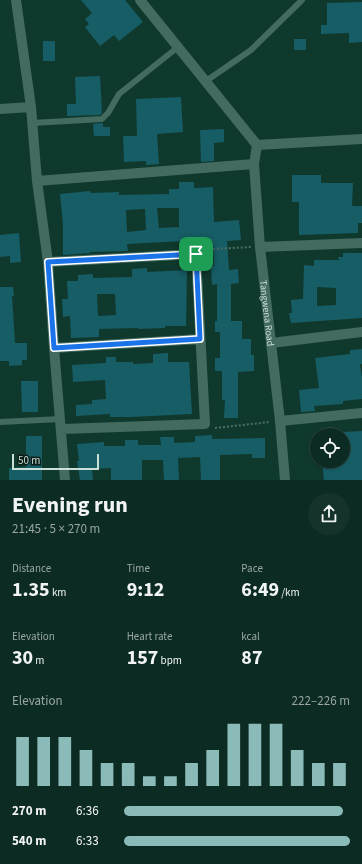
<!DOCTYPE html>
<html lang="en">
<head>
<meta charset="utf-8">
<style>
	:root { --surface:#0c2b22; --page:#15332a; --text:#f1f3f6; --muted:#9aa7a5; --line:#2c4740; --accent:#8bbbb9 }
	body { margin:0; font-family:"Source Sans 3",sans-serif; background:var(--page); color:var(--text); height:100vh; display:flex; flex-direction:column; font-size:15px; white-space:nowrap }
	* { box-sizing:border-box; margin:0 }
	p { font-size:13px; color:var(--muted) }
	.icon { flex:none; width:22px; height:22px; fill:none; stroke:currentColor; stroke-width:2; stroke-linecap:round; stroke-linejoin:round }
	.map { position:relative; height:480px; overflow:hidden }
	.drawer { display:flex; flex-direction:column; background:var(--surface); flex:1 }
	.drawer>* { flex:none }
	.fabs { position:absolute; left:310px; top:428px; display:grid; gap:8px }
	.fabs a { display:grid; place-items:center; width:40px; height:40px; border-radius:50%; background:var(--surface); box-shadow:0 1px 3px #0004,0 0 0 1px var(--line); font-size:20px }
	.scale { position:absolute; left:12px; bottom:10px; width:87px; box-sizing:border-box; padding-left:4px; border:2px solid #cadfd8; border-top:0; font-size:11px; line-height:14px; white-space:nowrap; color:#cadfd8; -webkit-text-stroke:3px #0c1d18; paint-order:stroke }
	.pin { position:absolute; display:grid; place-items:center; width:34px; height:34px; color:#fff; margin:-17px; border-radius:8px; box-shadow:0 2px 6px #0006 }
	.round { display:grid; place-items:center; flex:none; width:42px; height:42px; border-radius:21px; background:var(--page) }
	.overview { display:flex; align-items:center; justify-content:space-between; height:68px; padding:0 12px }
	h1 { font-size:22px; font-weight:700; line-height:30px }
	.metrics { display:grid; grid-template-columns:repeat(3,1fr); gap:6px; height:68px; padding:4px 12px }
	.metrics div { display:grid; align-content:center }
	.metrics b { font-size:20px; font-weight:700 }
	.metrics small { font-size:11px; font-weight:400 }
	.metrics p { font-size:11px }
	.chart { height:112px; padding:8px 12px }
	.chart p { display:flex; justify-content:space-between }
	.chart svg { width:100%; height:72px; margin-top:4px; stroke:var(--accent); stroke-width:6 }
	ul { padding:0 12px; list-style:none; font-size:13px }
	li { display:grid; grid-template-columns:64px 48px 1fr; align-items:center; height:30px }
	li i { height:10px; border-radius:5px; background:var(--accent) }
	.map>svg:first-child { display:block }
	.building { fill:#175d65; fill-rule:evenodd }
	.lines { fill:none; stroke-linecap:round; stroke-linejoin:round }
	.path { stroke:#4d6f65; stroke-width:2; stroke-dasharray:2 2; stroke-linecap:butt }
	.lane { stroke:#436b5f; stroke-width:6 }
	.street { stroke:#436b5f; stroke-width:10 }
	.secondary { stroke:#436b5f; stroke-width:10 }
	.route-casing { stroke:#fff; stroke-width:8 }
	.route { stroke:#1a73e8; stroke-width:5 }
	.labels { text-anchor:middle; stroke-width:4; stroke-linejoin:round; paint-order:stroke }
	.street-label { font-size:10px; fill:#cadfd8; stroke:#0c1d18 }
</style>
</head>
<body>
<div class="map">
<svg width="362" height="480" viewBox="0 0 362 480">
	<rect width="100%" height="100%" fill="#10392e"/>
	<path class="building" d="M81,0h44l18,22 -24,19 -5,-6 -14,11 -15,-19 4,-3 -4,-5 7,-6z
		M362,2v40l-13,1v-10l-28,1v-9h6v-22z
		M294,39h12v11h-12z
		M43,41h12v20h-12z
		M100,76l2,37 -2,2 -33,1v-12h9l-1,-27z
		M181,97l2,35 -26,2 2,30 -13,1v-4l-22,1 -1,-26h14l-1,-37z
		M103,123v4h7v9h-16l-1,-12z
		M224,129v13l-10,1v18l-13,1 -1,-32z
		M292,175h29v8h32l-1,23h10v17h-4v10l-59,2v-33h-7z
		M179,182h15v6l19,-1 1,35 25,-2 2,20 -14,1 2,29 9,-1 1,14 -8,1v37h11v18h9v16h3v16l-16,1v46h-14l1,-18h-3v-29h-7v-13h5v-26h-5v-11h2v-37l-5,1 -1,-18 3,-1 -1,-24h-8l-1,-2 -77,4 1,7 -38,1v1l-27,2v-31l-3,-30 30,-3 1,2 28,-1v3l50,-1v-5h10zM157,208h22v19l-20,1zM145,209l1,21 -19,2 -1,-22z
		M19,233l2,29 -11,1v-7l-10,1v-22z
		M343,253h19v65l-71,5 -2,-10h3l-1,-13 12,-1 1,-34 10,1v-6h25l-1,-3h5zM317,287l19,1v17l-19,1z
		M147,268v4l40,-2 -1,56h-21v2l-27,1v-1l-39,1v8l-28,1 -1,-22 -7,1 -1,-18h6l-1,-18h11v-6l15,-1v4l39,-1v-8zM97,294h18l1,21 -18,1z
		M0,287h13l1,9h-2l3,47h12v17h-5v5l-13,1v-5h-9z
		M362,349v15h-2l2,13v22l-19,2v3l-29,2 1,5 -14,1 -2,-22 20,-2 -4,-30 35,-4v-4z
		M168,353v9h21l3,52 -61,3h-21v-3l-34,2v-11l16,-1v-4l14,-1 -1,-19 -32,2 -1,-17 34,-2v-6h10v5h17v2l20,-1v-9z
		M21,381h17v31h-16z
		M362,431v49h-38l-2,-19h21v-29z
		M212,435v4l53,-1v20h-13v-4l-32,1v25h-19l-1,-23 -22,1 1,22h-15l-1,-20h-21v20h-31v-12l-19,1 1,11h-13l-3,-19h2l-2,-17 27,-2v4h21v-6h13v5h23l-1,-8h14v6l21,-1v-6z
		M26,436h16v44h-33v-12l17,-1z"/>
	<g class="lines">
		<path class="path" d="M205,251l8,-2 38,-2
			M215,428l55,-6"/>
		<path class="lane" d="M206,81l45,-31 51,-50
			M32,123l70,-4 6,-6 11,-19 59,-47
			M0,422l61,-3"/>
		<path class="street" d="M16,0l15,107 6,74 11,81 6,86 11,132
			M0,109l31,-2
			M37,181l217,-17
			M260,247l102,-4
			M48,262l148,-8 9,170 -143,5
			M271,343l91,-11
			M54,348l146,-9
			M280,421l82,-8"/>
		<g class="secondary">
			<path d="M140,0l117,145 105,-6"/>
			<path id="s1" d="M257,145l-3,19 6,83 20,174 5,59"/>
		</g>
	</g>
	<g class="lines">
		<g class="route-casing">
			<path id="route" d="M196,254l4,85 -146,9 -6,-86z"/>
		</g>
		<use href="#route" class="route"/>
	</g>
	<g class="labels">
		<g class="street-label">
			<text dy="4" stroke="none"><textPath href="#s1" startOffset="169">Tangwena Road</textPath></text>
		</g>
	</g>
</svg>
<div class="fabs">
<a><svg class="icon" aria-label="locate" viewBox="0 0 24 24"><circle cx="12" cy="12" r="6"/><path d="M12 2v4M12 18v4M2 12h4M18 12h4"/></svg></a>
</div>
<div class="scale">50 m</div>
<div class="pin" style="left:196px;top:254px;background:#1e9e55"><svg class="icon" aria-label="arrive" viewBox="0 0 24 24"><path d="M6 21V4h12l-3 4 3 4H6"/></svg></div>
</div>
<section class="drawer">
<div class="overview"><div><h1>Evening run</h1><p>21:45 · 5 × 270 m</p></div><a class="round"><svg class="icon" aria-label="share" viewBox="0 0 24 24"><path d="M12 15V3M7 8l5-5 5 5M5 13v7h14v-7"/></svg></a></div>
<div class="metrics">
<div><p>Distance</p><b>1.35<small> km</small></b></div>
<div><p>Time</p><b>9:12</b></div>
<div><p>Pace</p><b>6:49<small> /km</small></b></div>
</div>
<div class="metrics">
<div><p>Elevation</p><b>30<small> m</small></b></div>
<div><p>Heart rate</p><b>157<small> bpm</small></b></div>
<div><p>kcal</p><b>87</b></div>
</div>
<div class="chart"><p><span>Elevation</span>222–226 m</p>
<svg viewBox="0 0 160 44" preserveAspectRatio="none"><path d="M5 44V14M15 44V14M25 44V14M35 44V22M45 44V30M55 44V30M65 44V38M75 44V38M85 44V30M95 44V22M105 44V6M115 44V6M125 44V6M135 44V22M145 44V30M155 44V30"/></svg>
</div>
<ul>
<li><b>270 m</b>6:36<i style="width:97%"></i></li>
<li><b>540 m</b>6:33<i style="width:100%"></i></li>
</ul>
</section>
</body>
</html>
